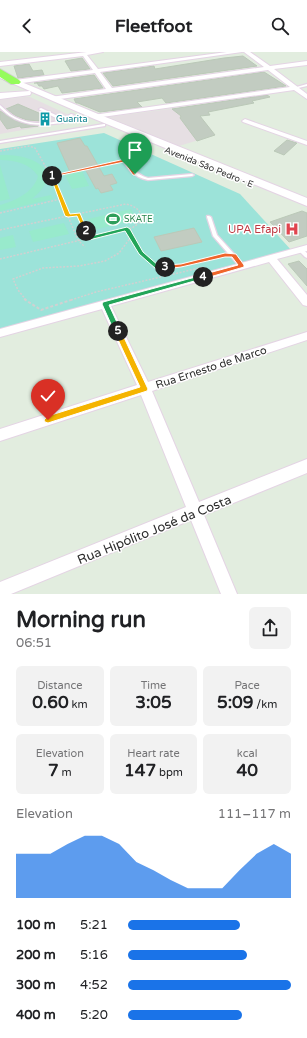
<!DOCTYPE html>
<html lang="en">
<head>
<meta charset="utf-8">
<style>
	:root { --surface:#fff; --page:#f2f2f2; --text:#202124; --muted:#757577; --accent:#1a73e8 }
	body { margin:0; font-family:"Varela Round",sans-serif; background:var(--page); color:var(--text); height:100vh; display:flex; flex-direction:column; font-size:15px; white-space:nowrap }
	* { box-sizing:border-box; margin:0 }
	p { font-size:13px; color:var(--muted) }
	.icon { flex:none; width:22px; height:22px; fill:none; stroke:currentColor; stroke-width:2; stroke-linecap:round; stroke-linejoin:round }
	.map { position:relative; height:542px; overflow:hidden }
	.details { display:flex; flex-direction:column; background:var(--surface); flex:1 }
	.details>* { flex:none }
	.pin { position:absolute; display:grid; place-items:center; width:34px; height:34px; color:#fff; margin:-41px -17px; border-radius:50% 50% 50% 0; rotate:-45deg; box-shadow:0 0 4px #0007 }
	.pin .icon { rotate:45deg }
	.km { position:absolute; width:20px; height:20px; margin:-10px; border-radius:50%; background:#222; color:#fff; font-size:11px; line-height:20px; text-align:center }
	.round { display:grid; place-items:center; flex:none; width:42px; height:42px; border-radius:6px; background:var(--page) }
	.overview { display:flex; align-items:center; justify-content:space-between; height:68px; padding:0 16px }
	h1 { font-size:22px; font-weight:800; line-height:30px }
	.stats { display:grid; grid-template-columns:repeat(3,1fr); gap:6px; height:68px; padding:4px 16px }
	.stats div { display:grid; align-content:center; border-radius:6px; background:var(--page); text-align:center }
	.stats b { font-size:17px; font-weight:800 }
	.stats small { font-size:11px; font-weight:400 }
	.stats p { font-size:11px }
	.chart { height:112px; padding:8px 16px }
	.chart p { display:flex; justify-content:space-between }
	.chart svg { width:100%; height:72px; margin-top:4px; fill:var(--accent); opacity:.7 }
	ul { padding:0 16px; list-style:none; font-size:13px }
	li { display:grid; grid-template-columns:64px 48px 1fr; align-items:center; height:30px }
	li i { height:10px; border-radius:5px; background:var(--accent) }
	header { display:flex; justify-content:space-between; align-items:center; height:52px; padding:0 16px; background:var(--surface); font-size:18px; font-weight:800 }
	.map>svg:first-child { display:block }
	.industrial { fill:#e6dfe3 }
	.green { fill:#9ce3d9 }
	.pitch { fill:#98eacc }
	.building { fill:#c2ccc1; stroke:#bbc9b8 }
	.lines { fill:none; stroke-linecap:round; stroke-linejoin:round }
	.lane-casing { stroke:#e4d4e4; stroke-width:2.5 }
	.street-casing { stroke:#e4d4e4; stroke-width:2 }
	.secondary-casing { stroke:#e4d4e4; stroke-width:2 }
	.highway-casing { stroke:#d1d1d1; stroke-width:2 }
	.path-far1 { stroke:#d1d1d1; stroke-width:1.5; stroke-dasharray:2 1.5; stroke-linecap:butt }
	.path { stroke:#d1d1d1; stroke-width:2; stroke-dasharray:3 2; stroke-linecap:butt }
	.lane { fill:#fff; fill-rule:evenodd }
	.street { fill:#fff; fill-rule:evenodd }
	.secondary { fill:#fff; fill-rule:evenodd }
	.highway { fill:#95fc5b; fill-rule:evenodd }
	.split-1 { fill:#f0652b; stroke:#fff }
	.split-2 { fill:#f5b400; stroke:#fff }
	.split-3 { fill:#22a559; stroke:#fff }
	.split-4 { fill:#f0652b; stroke:#fff }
	.split-5 { fill:#22a559; stroke:#fff }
	.split-6 { fill:#f5b400; stroke:#fff }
	.labels { text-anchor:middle; stroke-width:3; stroke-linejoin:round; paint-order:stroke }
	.far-culture-label { font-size:9px; fill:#0d838f; stroke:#fff; text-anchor:start }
	.far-street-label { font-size:9px; fill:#2c2c2c; stroke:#fff }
	.far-leisure-label { font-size:9px; fill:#27864d; stroke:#fff; text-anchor:start }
	.health-label { font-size:11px; fill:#be3a42; stroke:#fff; text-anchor:end }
	.street-label { font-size:11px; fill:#2c2c2c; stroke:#fff }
	.near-street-label { font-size:13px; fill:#2c2c2c; stroke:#fff }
</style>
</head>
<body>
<header><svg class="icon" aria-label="back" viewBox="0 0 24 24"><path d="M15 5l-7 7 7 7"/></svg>Fleetfoot<svg class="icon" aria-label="search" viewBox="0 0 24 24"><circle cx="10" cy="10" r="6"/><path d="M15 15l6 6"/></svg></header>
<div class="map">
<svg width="307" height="542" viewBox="0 0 307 542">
	<rect width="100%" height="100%" fill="#e2eddf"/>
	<path class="industrial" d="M25,45h5l50,23 -80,14v-34z
		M192,54l23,29 -36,11 -70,-29z"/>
	<path class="green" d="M104,81l136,61 52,57 -292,81v-183z"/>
	<path class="pitch" d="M0,103c19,0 37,2 49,19 -3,12 -8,17 -17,25l19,-4 2,4 -53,12v-6c15,-4 34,-13 38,-29 -9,-13 -23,-16 -38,-16z
		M0,113l10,34 -10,2z
		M82,119l7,15 -17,3 -7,-14z
		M131,157l6,11 -44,10 -5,-11z
		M64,171l5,11 -36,8 -4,-11z
		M13,183l3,12 -16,3v-12z"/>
	<path class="building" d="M243,4l14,10 -144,20 -10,-13 51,-7 1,3 69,-11z
		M82,6l8,11 -19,2 -6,-10z
		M29,12l4,7 9,-1 2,5 -26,3 -4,-12z
		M264,20l22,14 -120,17 -4,-5 -25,4 5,5 -42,5 -22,-9h-2l-2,-4z
		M94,23l9,13 -41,5 -4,-7 -14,3 -2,-3h-3l-2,-3h-3z
		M267,43l3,2 -18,4 2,2 -46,9 2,3 -10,1 15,19 -18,6 -17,-23 1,-2 -9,-7z
		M18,52l30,13 -3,1 5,2 -8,1 -15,-1 -11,-4 -10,-7z
		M0,59l22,12 16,3 -17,2 -1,-2 -13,3 -7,-10z
		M80,86l5,8h2l17,30 8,-2 5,9 -7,2 3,5 -12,3 -3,-5 -2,1 -11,-20 -15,3 -13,-29z
		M287,88l10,3 -13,12 -10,-4z
		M302,159l5,2v23l-18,6 -19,-20z
		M194,176l8,14 -41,9 -7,-14z
		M299,209l8,8v17l-19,-22z"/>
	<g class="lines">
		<g class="lane-casing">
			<path id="lane" d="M307,32v2l-13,3 -1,-1z
				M0,53c5,4 9,9 15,12 15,8 32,7 48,3l-5,-1 -18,-9 -1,-1 2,-1 19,9 4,1 7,-4 3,1 -7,4 -1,3c-25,5 -47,5 -66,-14z
				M104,72h1v2l-105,17v-2z
				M126,93l3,1 -5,9 1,2c6,9 11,18 23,21l44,-4 2,1 -2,1 -44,4c-15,-3 -21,-12 -28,-25z
				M207,164h2l2,1 6,18 27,30v2h-4l-27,-31 -6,-19z
				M301,196l6,5v5l-2,-1 -6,-6v-1z"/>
		</g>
		<g class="street-casing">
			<path id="street" d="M87,0h16l-16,3 11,14 129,-17h15l-142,20 12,16 152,-21 -20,-15h6l20,14 37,-5v4l-33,4 33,25v5l-13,-9 -199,28 -3,-2 1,-1 197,-28 -22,-17 -215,30 -2,-1v-2l55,-8 -11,-16 -80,11 -3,-2 3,-2 78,-10 -10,-14 -83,10v-4z
				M245,67l62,22v4l-64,-23 -1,-1z
				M307,193v6l-30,8 30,36v11l-4,-1 -34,-43 -158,44 37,76 159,-50v8l-155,51 47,111 108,-43v14l-103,42 33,79h-16l-30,-74 -180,74h-11v-12l186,-75 -45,-112 -141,46v-12l137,-44 -35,-76 -102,28v-8z"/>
		</g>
		<g class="secondary-casing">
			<path id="secondary" d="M0,21l98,41 209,84v8l-215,-88 -62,-27 1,2 -1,2 -30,4v-6l30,-2 -30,-13z"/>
		</g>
		<g class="highway-casing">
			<path id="highway" d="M0,17l19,11 2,2 -2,2h-8l-11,-7z"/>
		</g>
		<path class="path-far1" d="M0,99l29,-5 6,2 16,28 27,64 7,7
			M51,124l67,-15
			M0,161l61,-14
			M79,162l10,24
			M127,177l13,24 18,15 23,-3 44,-10
			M0,178l126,-26c9,2 15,6 17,16l-11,8 -132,31
			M26,248l-8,-10 -5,-11 30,-11 36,-2 26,-5 14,-8 12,-16
			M71,248l25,-8 108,-25"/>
		<path class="path" d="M24,247l17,11 33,-11"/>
		<use href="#lane" class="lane"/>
		<use href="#street" class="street"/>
		<use href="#secondary" class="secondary"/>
		<use href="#highway" class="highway"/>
	</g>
	<path class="split-1" d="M125,107l11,16h-3l-9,-13 -72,15 -3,-1z"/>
	<path class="split-2" d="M50,123l4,1 16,38 10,-1 8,19h-4l-7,-16 -9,1 -3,-1z"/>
	<path class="split-3" d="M127,175l3,2 13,23 16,14h8v3h-11l-17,-15 -14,-23 -36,9 -2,-1 -4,-8 5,-1 3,6z"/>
	<path class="split-4" d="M225,201l11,1 8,11v2l-41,12 -3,-2 1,-2 37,-10 -6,-8h-7l-44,10 -16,2 -3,-2 3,-2 16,-1z"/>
	<path class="split-5" d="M203,223l3,2 -1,1 -96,27 12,26 -1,2h-5l-13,-29 1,-2z"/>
	<path class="split-6" d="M118,276l3,3 27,58 -1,2 -99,32 -3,-1 -1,-2 4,-4 92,-29 -26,-56z"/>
	<defs>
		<g id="building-bare" transform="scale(1.08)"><path d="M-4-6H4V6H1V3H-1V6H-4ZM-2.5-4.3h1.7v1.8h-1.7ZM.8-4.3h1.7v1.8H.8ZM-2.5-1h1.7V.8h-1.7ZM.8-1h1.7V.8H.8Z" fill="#0f9aa8" stroke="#fff" stroke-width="2.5" paint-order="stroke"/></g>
		<g id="stadium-bare" transform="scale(1.08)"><path d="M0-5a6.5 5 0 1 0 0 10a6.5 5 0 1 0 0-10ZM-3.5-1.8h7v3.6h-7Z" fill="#2e9e5b" stroke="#fff" stroke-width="2.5" paint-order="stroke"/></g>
		<g id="hospital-bare" transform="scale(1.08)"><path d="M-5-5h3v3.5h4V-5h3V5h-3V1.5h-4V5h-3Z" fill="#e0444e" stroke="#fff" stroke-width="2.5" paint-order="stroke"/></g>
	</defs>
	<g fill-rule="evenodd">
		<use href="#building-bare" x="45" y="67"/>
		<use href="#stadium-bare" x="113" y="167"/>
		<use href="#hospital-bare" x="292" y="177"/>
	</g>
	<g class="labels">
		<g class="far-culture-label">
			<text x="56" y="70">Guarita</text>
		</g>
		<g class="far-street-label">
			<text transform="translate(209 115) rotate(22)" y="3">Avenida São Pedro - E</text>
		</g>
		<g class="far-leisure-label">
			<text x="124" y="170">SKATE</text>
		</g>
		<g class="health-label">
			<text x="281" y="181">UPA Efapi</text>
		</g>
		<g class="street-label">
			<text transform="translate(211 315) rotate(-18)" y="4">Rua Ernesto de Marco</text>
		</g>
		<g class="near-street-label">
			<text transform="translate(154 477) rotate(-22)" y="5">Rua Hipólito José da Costa</text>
		</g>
	</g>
</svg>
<div class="pin" style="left:135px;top:122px;background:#1e9e55"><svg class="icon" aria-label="arrive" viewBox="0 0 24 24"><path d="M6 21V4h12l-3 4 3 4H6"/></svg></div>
<div class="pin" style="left:48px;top:368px;background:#d93025"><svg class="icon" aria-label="check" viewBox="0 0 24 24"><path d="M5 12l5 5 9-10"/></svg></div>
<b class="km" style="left:52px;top:124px">1</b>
<b class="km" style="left:86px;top:179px">2</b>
<b class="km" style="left:165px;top:215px">3</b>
<b class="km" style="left:203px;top:225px">4</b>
<b class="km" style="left:118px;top:279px">5</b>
</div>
<section class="details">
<div class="overview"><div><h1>Morning run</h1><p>06:51</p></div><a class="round"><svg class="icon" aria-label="share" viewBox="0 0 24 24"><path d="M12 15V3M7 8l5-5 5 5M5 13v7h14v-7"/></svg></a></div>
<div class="stats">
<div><p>Distance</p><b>0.60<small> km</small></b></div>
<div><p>Time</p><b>3:05</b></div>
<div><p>Pace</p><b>5:09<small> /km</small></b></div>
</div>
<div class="stats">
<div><p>Elevation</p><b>7<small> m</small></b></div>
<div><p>Heart rate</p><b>147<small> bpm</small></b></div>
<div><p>kcal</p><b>40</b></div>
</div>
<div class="chart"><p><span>Elevation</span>111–117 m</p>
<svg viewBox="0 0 160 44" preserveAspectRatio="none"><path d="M0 44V17L10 17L20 17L30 11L40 6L50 6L60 11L70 22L80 27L90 33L100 38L110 38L120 38L130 27L140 17L150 11L160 17V44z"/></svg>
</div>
<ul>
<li><b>100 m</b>5:21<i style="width:69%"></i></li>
<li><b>200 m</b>5:16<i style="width:73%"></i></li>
<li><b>300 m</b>4:52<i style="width:100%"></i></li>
<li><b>400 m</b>5:20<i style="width:70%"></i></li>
</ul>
</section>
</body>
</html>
